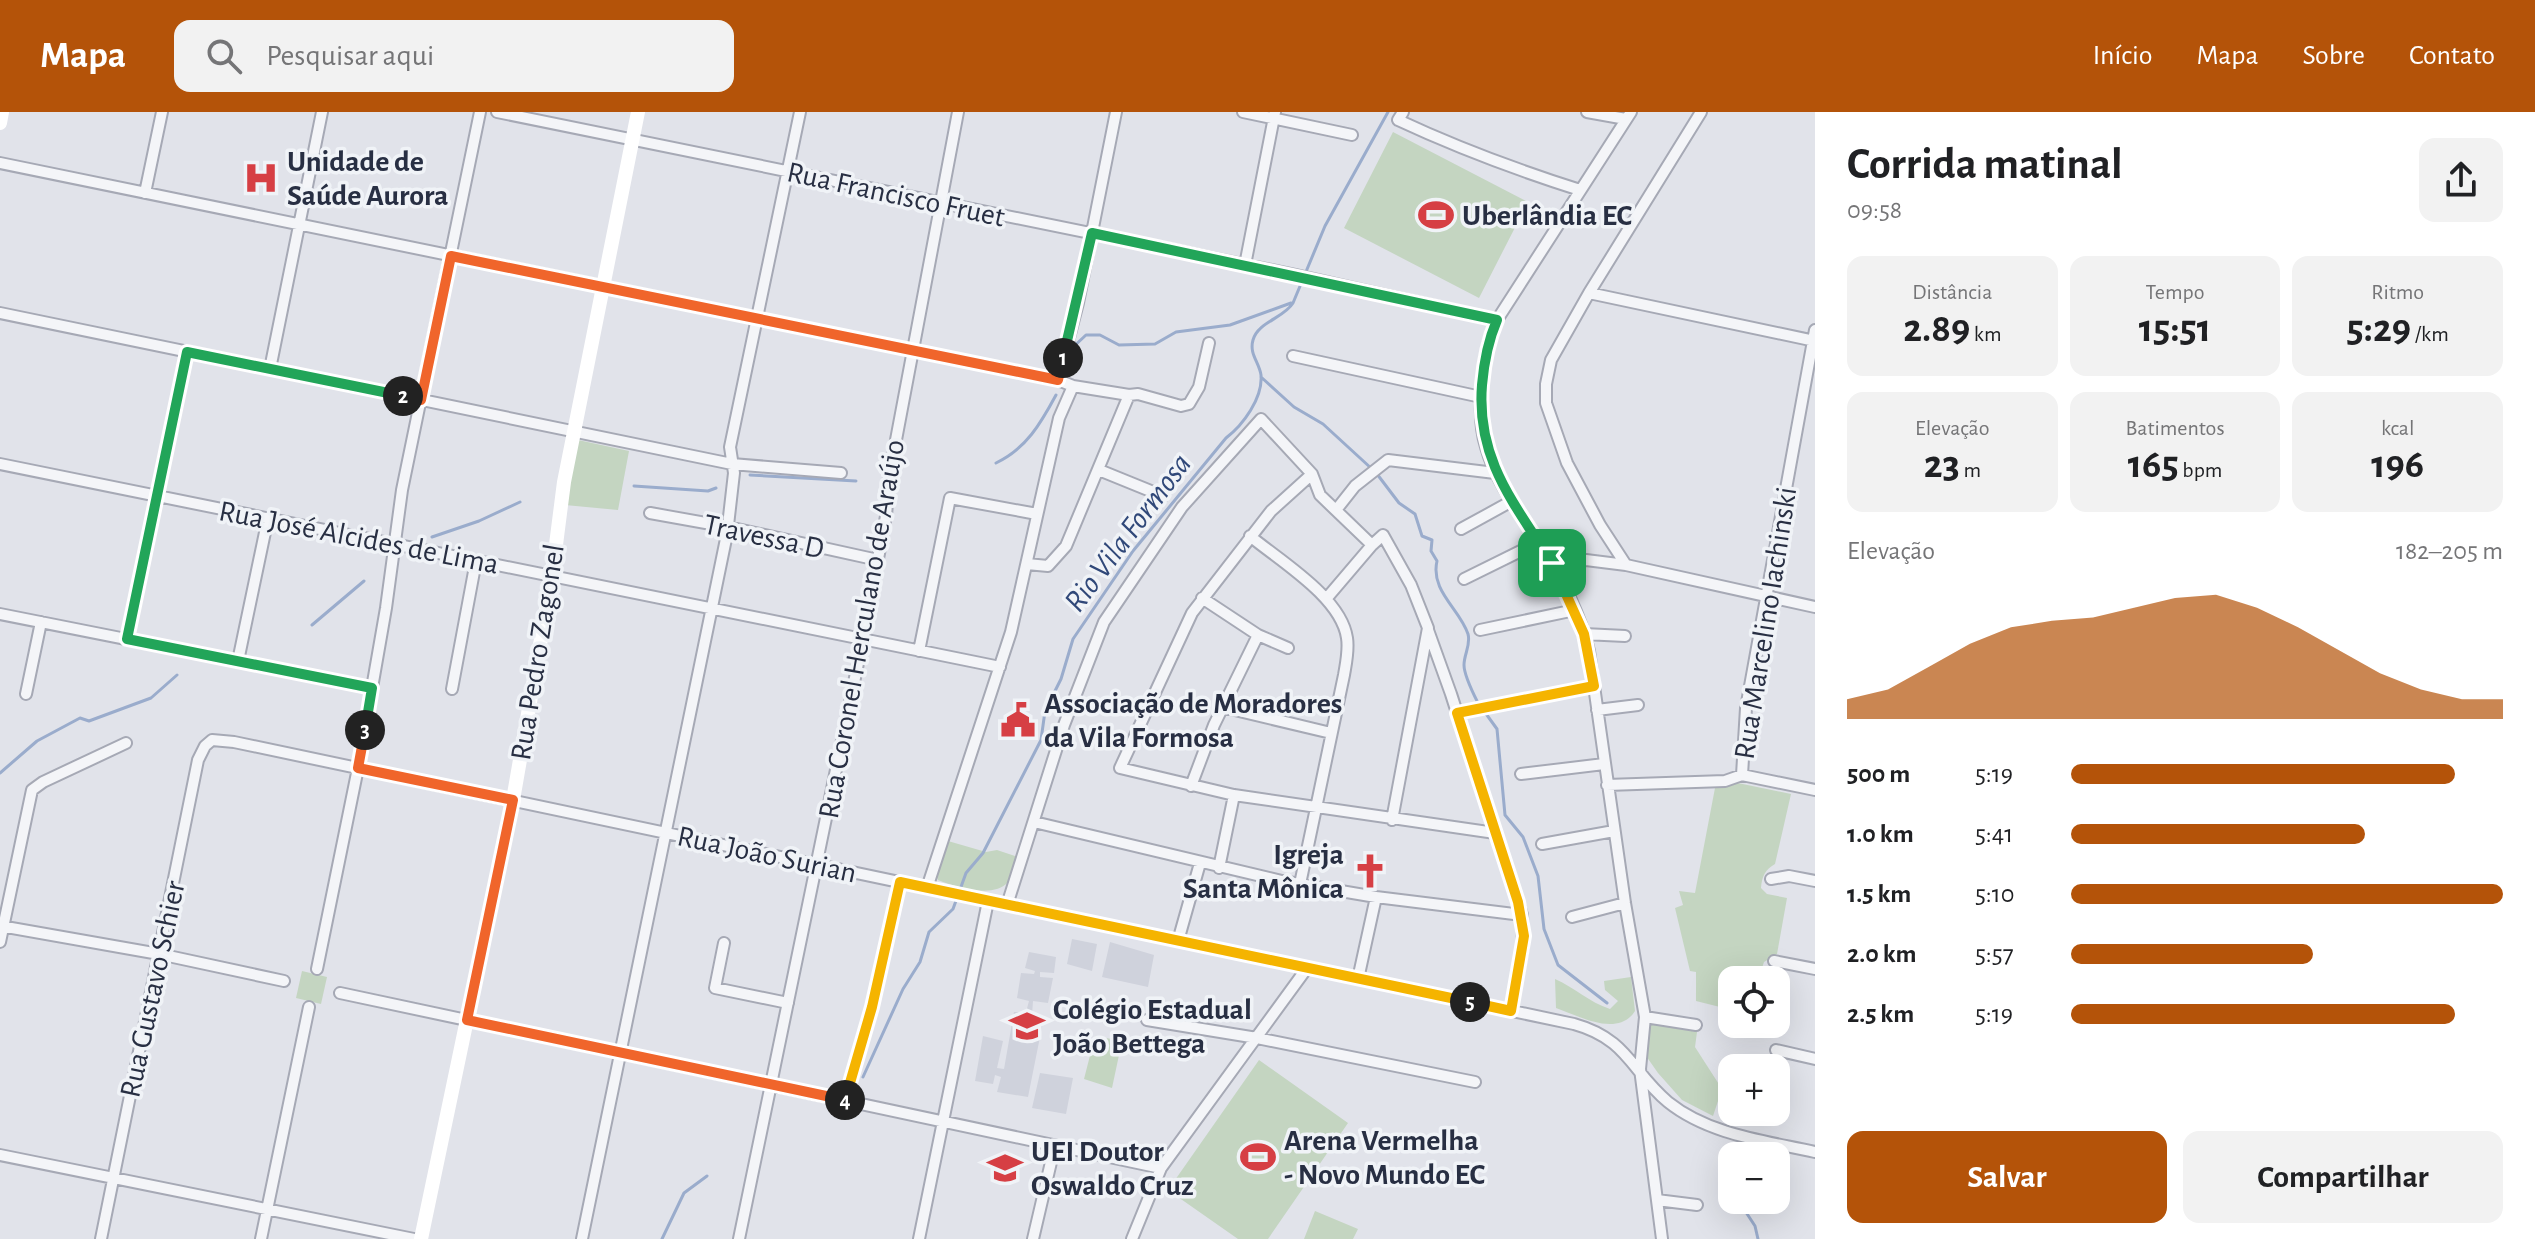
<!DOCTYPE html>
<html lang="pt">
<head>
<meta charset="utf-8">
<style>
	:root { --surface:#fff; --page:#f2f2f2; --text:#202124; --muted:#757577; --accent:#b45309 }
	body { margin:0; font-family:"Alegreya Sans",sans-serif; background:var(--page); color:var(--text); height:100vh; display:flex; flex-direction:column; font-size:30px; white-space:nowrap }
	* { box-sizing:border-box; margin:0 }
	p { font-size:26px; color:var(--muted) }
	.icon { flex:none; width:44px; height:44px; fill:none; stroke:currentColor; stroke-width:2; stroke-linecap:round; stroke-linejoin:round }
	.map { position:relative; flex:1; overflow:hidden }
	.sheet { display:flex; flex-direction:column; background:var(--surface); width:720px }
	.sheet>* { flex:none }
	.controls { position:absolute; left:1718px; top:854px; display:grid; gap:16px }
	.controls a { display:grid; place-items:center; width:72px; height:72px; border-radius:16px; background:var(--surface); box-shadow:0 8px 32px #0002; font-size:40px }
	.pin { position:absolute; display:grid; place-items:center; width:68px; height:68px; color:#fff; margin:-34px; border-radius:16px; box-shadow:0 4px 12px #0006 }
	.km { position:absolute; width:40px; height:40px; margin:-20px; border-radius:50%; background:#222; color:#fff; font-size:22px; line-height:40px; text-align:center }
	.round { display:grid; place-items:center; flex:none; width:84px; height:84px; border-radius:16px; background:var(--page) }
	.head { display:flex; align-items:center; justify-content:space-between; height:136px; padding:0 32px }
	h1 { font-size:44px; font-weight:700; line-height:60px }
	.stats { display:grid; grid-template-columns:repeat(3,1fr); gap:12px; height:136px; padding:8px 32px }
	.stats div { display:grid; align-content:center; border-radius:16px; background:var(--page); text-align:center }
	.stats b { font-size:40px; font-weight:700 }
	.stats small { font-size:22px; font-weight:400 }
	.stats p { font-size:22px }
	.chart { height:224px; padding:16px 32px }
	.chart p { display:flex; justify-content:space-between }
	.chart svg { width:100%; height:144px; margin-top:8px; fill:var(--accent); opacity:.7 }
	.action { display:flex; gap:16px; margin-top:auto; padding:16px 32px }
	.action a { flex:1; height:92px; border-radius:16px; background:var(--accent); color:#fff; font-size:32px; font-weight:700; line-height:92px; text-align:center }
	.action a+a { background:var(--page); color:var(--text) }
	ul { padding:0 32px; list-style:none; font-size:26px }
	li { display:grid; grid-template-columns:128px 96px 1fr; align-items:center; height:60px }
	li i { height:20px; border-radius:10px; background:var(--accent) }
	header { display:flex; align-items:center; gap:48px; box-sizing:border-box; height:112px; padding:0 40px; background:var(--accent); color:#fff }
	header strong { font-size:38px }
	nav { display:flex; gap:44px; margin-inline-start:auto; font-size:28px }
	.search { width:560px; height:72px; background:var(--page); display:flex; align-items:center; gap:20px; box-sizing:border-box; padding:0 28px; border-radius:16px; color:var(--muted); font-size:30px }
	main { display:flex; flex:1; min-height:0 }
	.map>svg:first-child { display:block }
	.built { fill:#cfd2dc }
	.green { fill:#c4d5c1 }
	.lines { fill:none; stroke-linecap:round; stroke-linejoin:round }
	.stream { stroke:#9aaccc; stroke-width:3 }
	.street-casing { stroke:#a6a9b5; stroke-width:14 }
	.street { stroke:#f4f5f8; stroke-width:10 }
	.secondary { stroke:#fff; stroke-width:14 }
	.split-1-casing { stroke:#fff; stroke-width:16 }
	.split-2-casing { stroke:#fff; stroke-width:16 }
	.split-3-casing { stroke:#fff; stroke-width:16 }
	.split-4-casing { stroke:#fff; stroke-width:16 }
	.split-5-casing { stroke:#fff; stroke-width:16 }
	.split-6-casing { stroke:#fff; stroke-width:16 }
	.split-1 { stroke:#22a559; stroke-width:10 }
	.split-2 { stroke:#f0652b; stroke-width:10 }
	.split-3 { stroke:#22a559; stroke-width:10 }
	.split-4 { stroke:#f0652b; stroke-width:10 }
	.split-5 { stroke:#f5b400; stroke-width:10 }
	.split-6 { stroke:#f5b400; stroke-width:10 }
	.labels { text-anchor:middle; stroke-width:7; stroke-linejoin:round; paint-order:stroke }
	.poi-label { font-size:30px; font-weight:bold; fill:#282f43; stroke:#f0f3f7; text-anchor:start }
	.street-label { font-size:30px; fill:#282f43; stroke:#f0f3f7 }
	.water-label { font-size:32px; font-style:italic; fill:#304879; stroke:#f0f3f7 }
</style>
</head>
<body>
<header>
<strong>Mapa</strong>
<div class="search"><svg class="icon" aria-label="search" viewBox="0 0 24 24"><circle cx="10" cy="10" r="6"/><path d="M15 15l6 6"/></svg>Pesquisar aqui</div>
<nav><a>Início</a><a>Mapa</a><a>Sobre</a><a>Contato</a></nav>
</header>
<main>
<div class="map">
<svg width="1815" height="1127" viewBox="0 0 1815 1127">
	<rect width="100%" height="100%" fill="#e1e3ea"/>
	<path class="built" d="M1072,827l25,5 -5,27 -25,-7z
		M1110,830l44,13 -6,32 -46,-10z
		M1029,840l27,5 -2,16 -14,-1v5l13,1 -5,25 -15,-2 -1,14 12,2 -16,80 -31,-5 4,-15 -6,-2 -2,9 -18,-3 8,-45 20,5 -6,27 7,1 10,-57h12l3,-11 -12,-3 4,-25 13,1 1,-3 -10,-3z
		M1040,961l33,5 -7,36 -34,-6z"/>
	<path class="green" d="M1393,20l135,70 -49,96 -135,-70z
		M578,328l51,11 -11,59 -53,-5z
		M1733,670l58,12 -16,70c-10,6 -13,12 -14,24l6,6 20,4 -10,56 -13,8 -3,9 3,8 -32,1v30l-36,-9v-29l-6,-1 -15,-63 8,-3 -4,-14 16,2 20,-105z
		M948,729l38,11 11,-2 21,7c-3,8 -4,18 -10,25 -14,17 -53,5 -70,-2l-2,-6z
		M302,859l25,6 -6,27 -25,-6z
		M1631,865l4,34c-17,27 -56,5 -79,-3l-1,-29c20,9 34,23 55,30l8,-8 -13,-11 -1,-9z
		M1647,911l50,9 -2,15 27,42 -9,27 -31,-16 -24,-27 -14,-20z
		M1095,924l27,5 -10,47 -28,-9z
		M1259,948l89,63 -80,116h-30l-70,-49z
		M1315,1099l43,18 -5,10h-49z"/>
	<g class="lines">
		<path class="stream" d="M1069,261l3,-14 -1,-10 15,-14h14l19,10 36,-1 21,-12 54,-7 61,-22
			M1261,265l33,30 29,17 49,45
			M996,351c30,-14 45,-40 60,-68
			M1377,362l22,29 16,11 7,22 10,4 -1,11 6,10c-7,30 23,48 31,73 3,11 -4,20 -4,31 0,11 10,30 15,40
			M750,363l106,6
			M634,374l74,5 8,-3
			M432,425l47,-16 41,-19
			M312,513l52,-44
			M1484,599l13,18 8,86 18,22 15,39 6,53 14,36 49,38
			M0,661l37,-32 43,-23 9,3 62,-23 26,-23
			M863,965l40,-88 17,-27 9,-30 24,-23 13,-36 17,-20 58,-113 4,-29 16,-32 12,-40 60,-88 93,-113c17,-13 37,-40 35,-63 -2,-13 -12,-21 -8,-35 5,-18 31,-22 40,-37l32,-77 63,-114
			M1729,1038l3,27
			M1738,1088l17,26 3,13
			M662,1127l22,-46 23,-17"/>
		<g class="street-casing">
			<path id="street" d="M497,0l799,163 201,45
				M1243,0l109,23
				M1403,0l-5,8c60,28 119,50 182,70
				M1587,0l39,7
				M1631,0l-134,208c-10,21 -13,43 -15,66 -2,20 -2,42 4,61 10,35 32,63 51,92 22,34 43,73 52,112l36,252 20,114 -5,52 22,170
				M0,51l1058,217 15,6 56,9 9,-1 43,12 8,-2 10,-17 10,-44
				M145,81l17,-81
				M1245,153l30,-153
				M1589,181l226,48
				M0,201l732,151 109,9
				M1293,244l188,41
				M270,257l52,-257
				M1058,268l20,-77 38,-191
				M0,352l1000,203
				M1099,358l64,26
				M1312,362l-41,37 -79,102 -72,155 114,27 261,38
				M1336,398l19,-24 33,-26 107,13
				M650,401l78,14 150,33
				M1461,417l51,-28
				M1250,424c30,25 91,61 97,102 2,12 -1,25 -3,37l-44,209
				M1552,451l34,-3 40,5 189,42
				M1027,452l21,2 18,-20 63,-151
				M1626,453l-26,-40 -33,-62 -21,-60v-19l5,-24 38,-67 112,-181
				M1464,467l75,-37
				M1202,486l56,37 30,13
				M1326,487l46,-54
				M0,502l372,74
				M1428,518l23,64 71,221 1,30 -12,66
				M1480,518l95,-20
				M1584,522l41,2
				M127,527l60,-287
				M919,539l31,-153 87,16
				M238,549l30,-143
				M452,577l24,-128
				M26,582l15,-72
				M1222,595l109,26
				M1597,598l41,-5
				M1457,601l137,-27
				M1521,662l83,-10
				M1742,663l4,-67 69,-378
				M1607,673l118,-4 17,-6 73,15
				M1191,674l23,-61 44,-90
				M1034,710l248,59 94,16 146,18
				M1542,732l72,-13
				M1219,756l15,-73
				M1771,767l18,-3 26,5
				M927,776l84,-256 48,-214 14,-32
				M1007,793l57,-180 40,-103 78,-115 79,-88 51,55 8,21 52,50 11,-10 28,50 17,43 -36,192
				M1572,805l53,-14
				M0,814l159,28 125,27
				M1178,829l22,-78
				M0,830l32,-152 11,-8 83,-39
				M724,831l-9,45 73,15
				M1774,849l41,8
				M317,857l41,-201 28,-160 16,-118 78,-378
				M1358,867l18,-82
				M340,881l821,175
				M1645,905l51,8
				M1147,908l110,18 218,44
				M1776,938l39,9
				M845,989l27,-94 28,-125
				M0,1043l414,84
				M1657,1088l40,5
				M101,1127l97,-479 7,-14 7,-6 22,2 1340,282c54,15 57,47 94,78 41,33 98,39 147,50
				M261,1127l48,-232
				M582,1127l145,-705 7,-61 -4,-26 70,-335
				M739,1127l124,-600 23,-123 3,-39 69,-365
				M919,1127l69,-338
				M1033,1127l22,-94
				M1132,1127l29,-71 146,-200"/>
		</g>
		<use href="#street" class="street"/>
		<path class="secondary" d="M0,11l2,-11
			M421,1127l92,-439 39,-224 12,-94 74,-370"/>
	</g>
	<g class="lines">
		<g class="split-1-casing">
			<path id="split-1" d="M1063,246l29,-125 405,87c-9,21 -13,42 -15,65 -6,75 33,119 70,178"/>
		</g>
		<g class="split-2-casing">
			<path id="split-2" d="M403,284l18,4 30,-144 607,124 5,-22"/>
		</g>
		<g class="split-3-casing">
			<path id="split-3" d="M365,618l7,-42 -245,-49 60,-287 216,44"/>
		</g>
		<g class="split-4-casing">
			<path id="split-4" d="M365,618l-7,38 155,32 -46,220 378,80"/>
		</g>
		<g class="split-5-casing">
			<path id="split-5" d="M845,988l27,-93 28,-125 570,120"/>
		</g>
		<g class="split-6-casing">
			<path id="split-6" d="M1470,890l41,9 13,-75 -6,-34 -61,-189 137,-27 -10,-52 -32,-71"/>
		</g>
		<use href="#split-1" class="split-1"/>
		<use href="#split-2" class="split-2"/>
		<use href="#split-3" class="split-3"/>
		<use href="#split-4" class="split-4"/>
		<use href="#split-5" class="split-5"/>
		<use href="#split-6" class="split-6"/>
	</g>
	<defs>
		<g id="hospital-bare" transform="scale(2.76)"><path d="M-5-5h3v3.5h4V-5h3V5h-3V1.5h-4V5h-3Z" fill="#d63f44" stroke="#f0f3f7" stroke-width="2.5" paint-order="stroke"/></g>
		<g id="stadium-bare" transform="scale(2.76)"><path d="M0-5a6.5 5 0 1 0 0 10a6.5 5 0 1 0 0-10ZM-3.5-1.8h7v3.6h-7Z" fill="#d63f44" stroke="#f0f3f7" stroke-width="2.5" paint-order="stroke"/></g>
		<g id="civic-bare" transform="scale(2.76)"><path d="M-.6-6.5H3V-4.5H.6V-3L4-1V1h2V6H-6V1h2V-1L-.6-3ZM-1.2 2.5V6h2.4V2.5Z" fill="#d63f44" stroke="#f0f3f7" stroke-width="2.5" paint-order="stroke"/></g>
		<g id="church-bare" transform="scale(2.76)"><path d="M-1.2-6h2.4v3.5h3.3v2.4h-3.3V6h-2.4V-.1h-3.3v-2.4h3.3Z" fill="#d63f44" stroke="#f0f3f7" stroke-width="2.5" paint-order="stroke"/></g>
		<g id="school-bare" transform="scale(2.76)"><path d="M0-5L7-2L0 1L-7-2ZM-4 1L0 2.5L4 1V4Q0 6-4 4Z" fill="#d63f44" stroke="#f0f3f7" stroke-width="2.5" paint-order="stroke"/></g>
	</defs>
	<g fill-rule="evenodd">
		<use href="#hospital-bare" x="261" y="66"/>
		<use href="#stadium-bare" x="1436" y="103"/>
		<use href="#civic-bare" x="1018" y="608"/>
		<use href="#church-bare" x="1370" y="759"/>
		<use href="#school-bare" x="1027" y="914"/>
		<use href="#stadium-bare" x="1258" y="1045"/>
		<use href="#school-bare" x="1005" y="1056"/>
	</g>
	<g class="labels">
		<g class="poi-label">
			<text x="287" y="59">Unidade de<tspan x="287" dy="34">Saúde Aurora</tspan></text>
			<text x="1462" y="113">Uberlândia EC</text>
			<text x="1044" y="601">Associação de Moradores<tspan x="1044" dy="34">da Vila Formosa</tspan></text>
			<text x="1344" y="752" text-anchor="end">Igreja<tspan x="1344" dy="34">Santa Mônica</tspan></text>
			<text x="1053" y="907">Colégio Estadual<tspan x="1053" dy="34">João Bettega</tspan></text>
			<text x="1284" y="1038">Arena Vermelha<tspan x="1284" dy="34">- Novo Mundo EC</tspan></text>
			<text x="1031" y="1049">UEI Doutor<tspan x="1031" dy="34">Oswaldo Cruz</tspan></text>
		</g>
		<g class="street-label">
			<text transform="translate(896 82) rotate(12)" y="10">Rua Francisco Fruet</text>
			<text transform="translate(764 424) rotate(12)" y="10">Travessa D</text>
			<text transform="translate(359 425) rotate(11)" y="10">Rua José Alcides de Lima</text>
			<text transform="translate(1765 511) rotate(-81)" y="10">Rua Marcelino Iachinski</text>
			<text transform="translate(861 517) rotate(-80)" y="10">Rua Coronel Herculano de Araújo</text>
			<text transform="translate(537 540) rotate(-81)" y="10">Rua Pedro Zagonel</text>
			<text transform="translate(767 742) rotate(12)" y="10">Rua João Surian</text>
			<text transform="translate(152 877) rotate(-78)" y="10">Rua Gustavo Schier</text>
		</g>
		<g class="water-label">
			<text transform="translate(1127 420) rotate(-53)" y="11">Rio Vila Formosa</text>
		</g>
	</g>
</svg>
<div class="controls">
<a><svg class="icon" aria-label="locate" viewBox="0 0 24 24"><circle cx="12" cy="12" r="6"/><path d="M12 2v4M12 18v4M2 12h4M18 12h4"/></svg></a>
<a>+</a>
<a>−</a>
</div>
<div class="pin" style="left:1552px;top:451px;background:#1e9e55"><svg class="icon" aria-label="arrive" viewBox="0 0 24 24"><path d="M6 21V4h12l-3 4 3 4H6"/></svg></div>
<b class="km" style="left:1063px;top:246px">1</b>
<b class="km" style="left:403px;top:284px">2</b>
<b class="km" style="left:365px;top:618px">3</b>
<b class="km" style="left:845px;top:988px">4</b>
<b class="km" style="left:1470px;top:890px">5</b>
</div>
<section class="sheet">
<div class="head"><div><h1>Corrida matinal</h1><p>09:58</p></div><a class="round"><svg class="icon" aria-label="share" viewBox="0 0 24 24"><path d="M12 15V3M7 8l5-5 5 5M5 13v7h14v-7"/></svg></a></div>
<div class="stats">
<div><p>Distância</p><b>2.89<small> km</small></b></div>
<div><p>Tempo</p><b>15:51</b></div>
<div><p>Ritmo</p><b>5:29<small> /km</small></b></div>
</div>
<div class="stats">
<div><p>Elevação</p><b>23<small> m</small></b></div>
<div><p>Batimentos</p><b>165<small> bpm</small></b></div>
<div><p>kcal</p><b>196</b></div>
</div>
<div class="chart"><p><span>Elevação</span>182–205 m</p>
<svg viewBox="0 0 160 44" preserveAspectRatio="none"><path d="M0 44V38L10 35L20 28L30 21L40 16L50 14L60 13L70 10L80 7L90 6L100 10L110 16L120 23L130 30L140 35L150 38L160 38V44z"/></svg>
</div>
<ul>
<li><b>500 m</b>5:19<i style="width:89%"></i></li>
<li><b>1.0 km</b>5:41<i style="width:68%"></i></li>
<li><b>1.5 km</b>5:10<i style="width:100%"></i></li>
<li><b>2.0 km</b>5:57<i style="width:56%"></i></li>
<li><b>2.5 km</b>5:19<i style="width:89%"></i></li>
</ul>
<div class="action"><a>Salvar</a><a>Compartilhar</a></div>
</section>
</main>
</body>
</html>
